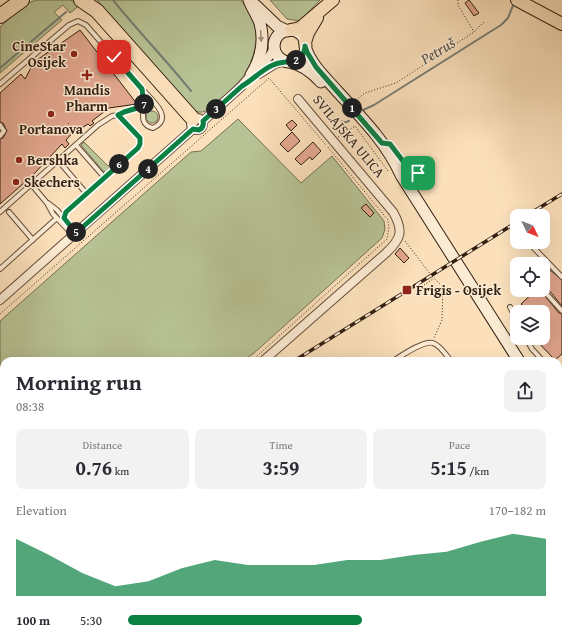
<!DOCTYPE html>
<html lang="en">
<head>
<meta charset="utf-8">
<style>
	:root { --surface:#fff; --page:#f2f2f3; --text:#2b2b33; --muted:#7c7c81; --accent:#0b8043 }
	body { margin:0; font-family:"Gentium Book Plus",serif; background:var(--page); color:var(--text); height:100vh; display:flex; flex-direction:column; font-size:15px; white-space:nowrap }
	* { box-sizing:border-box; margin:0 }
	p { font-size:13px; color:var(--muted) }
	.icon { flex:none; width:22px; height:22px; fill:none; stroke:currentColor; stroke-width:2; stroke-linecap:round; stroke-linejoin:round }
	.map { position:relative; flex:1; overflow:hidden }
	.side { position:absolute; left:0px; top:357px; width:562px; height:286px; display:flex; flex-direction:column; background:var(--surface); border-radius:12px 12px 0 0; box-shadow:0 4px 16px #0002 }
	.side>* { flex:none }
	.needle { width:26px; rotate:133deg }
	.tools { position:absolute; left:510px; top:209px; display:grid; gap:8px }
	.tools a { display:grid; place-items:center; width:40px; height:40px; border-radius:8px; background:var(--surface); box-shadow:0 4px 16px #0002; font-size:20px }
	.pin { position:absolute; display:grid; place-items:center; width:34px; height:34px; color:#fff; margin:-17px; border-radius:8px; box-shadow:0 2px 6px #0006 }
	.km { position:absolute; width:20px; height:20px; margin:-10px; border-radius:50%; background:#222; color:#fff; font-size:11px; line-height:20px; text-align:center }
	.round { display:grid; place-items:center; flex:none; width:42px; height:42px; border-radius:8px; background:var(--page) }
	.summary { display:flex; align-items:center; justify-content:space-between; height:68px; padding:0 16px }
	h1 { font-size:22px; font-weight:700; line-height:30px }
	.figures { display:grid; grid-template-columns:repeat(3,1fr); gap:6px; height:68px; padding:4px 16px }
	.figures div { display:grid; align-content:center; border-radius:8px; background:var(--page); text-align:center }
	.figures b { font-size:20px; font-weight:700 }
	.figures small { font-size:11px; font-weight:400 }
	.figures p { font-size:11px }
	.chart { height:112px; padding:8px 16px }
	.chart p { display:flex; justify-content:space-between }
	.chart svg { width:100%; height:72px; margin-top:4px; fill:var(--accent); opacity:.7 }
	ul { padding:0 16px; list-style:none; font-size:13px }
	li { display:grid; grid-template-columns:64px 48px 1fr; align-items:center; height:30px }
	li i { height:10px; border-radius:5px; background:var(--accent) }
	.map>svg:first-child { display:block }
	.green { fill:#b8c395; stroke:#767153 }
	.lines { fill:none; stroke-linecap:round; stroke-linejoin:round }
	.stream { stroke:#757d75; stroke-width:2 }
	.building { fill:#e2a78f; stroke:#331f11 }
	.lane-casing { stroke:#654f3c; stroke-width:6 }
	.street-casing { stroke:#654f3c; stroke-width:10 }
	.secondary-casing { stroke:#331f11; stroke-width:13 }
	.primary-casing { stroke:#331f11; stroke-width:14 }
	.highway-casing { stroke:#331f11; stroke-width:16 }
	.path { stroke:#331f11; stroke-width:1; stroke-dasharray:1 2; stroke-linecap:butt }
	.lane { stroke:#fcebd3; stroke-width:4 }
	.street { stroke:#fcebd3; stroke-width:8 }
	.secondary { stroke:#fcebd3; stroke-width:11 }
	.primary { stroke:#fbe0bb; stroke-width:12 }
	.highway { stroke:#fbe0bb; stroke-width:14 }
	.rail-casing { stroke:#331f11; stroke-width:3.5 }
	.rail { stroke:#fcebd3; stroke-width:2; stroke-dasharray:6; stroke-linecap:butt }
	.oneway { fill:#a28f7c }
	.route-casing { stroke:#fff; stroke-width:8 }
	.route { stroke:#0b8043; stroke-width:5 }
	.poi-dot { fill:#8f2418; stroke:#fcebd3; stroke-width:1.5 }
	.labels { text-anchor:middle; stroke-width:3; stroke-linejoin:round; paint-order:stroke }
	.poi-label { font-size:14px; font-weight:bold; fill:#331f11; stroke:#fcebd3; text-anchor:start }
	.street-label { font-size:14px; fill:#331f11; stroke:#fcebd3 }
	.water-label { font-size:15px; font-style:italic; fill:#544e43; stroke:#fcebd3 }
</style>
</head>
<body>
<div class="map">
<svg width="562" height="643" viewBox="0 0 562 643">
	<rect width="100%" height="100%" fill="#fbe0bb"/>
	<filter id="stains"><feTurbulence type="fractalNoise" baseFrequency=".005" numOctaves="4"/><feColorMatrix values="0 0 0 0 .2 0 0 0 0 .09 0 0 0 0 .02 0 0 0 .5 -.17"/></filter>
	<radialGradient id="worn" r=".72"><stop offset=".6" stop-color="#630" stop-opacity="0"/><stop offset="1" stop-color="#630" stop-opacity=".3"/></radialGradient>
	<path class="green" d="M36,0h34l11,4 -11,9 -7,-8 -9,7 8,8 -62,53v-46l25,-23z
		M97,0h144c5,7 11,16 14,24 5,14 -3,42 -12,53 -10,12 -23,22 -34,32 -6,4 -10,4 -16,1z
		M270,0h50l-20,21 -13,-2z
		M146 117a6 6 0 1 1 12 0a6 6 0 1 1-12 0Z
		M238,119l63,64 31,-27 52,65 1,8 -3,9 -129,116 -11,7h-238v9l-4,-4v-45l191,-169 10,-1z
		M84,142l24,24 4,-3 1,3 -7,6 -3,-1 -22,-26z"/>
	<g class="lines">
		<path class="stream" d="M113,0c25,31 53,60 78,91
			M0,68l66,-56
			M361,111l13,-6 127,-80 7,-7 6,-15
			M342,121l1,2 6,-2"/>
	</g>
	<path class="building" d="M469,0l10,13 -5,3 -9,-13z
		M80,30l57,74 -28,4 -17,13 2,2 -4,3 -2,-2 -8,5 -2,-2 -12,13 3,4 -4,4 -3,-4 -30,32 -32,28v-65l3,-1 4,-7 -4,-8 -3,-1v-29l21,-19 4,5 9,-17z
		M292,120l5,5 -6,6 -5,-6z
		M292,132l8,9 -12,11 -8,-8z
		M313,142l8,9 -9,9 -2,-3 -9,8 -6,-6z
		M366,204l8,9 -4,4 -9,-9z
		M400,248l9,10 -5,5 -9,-9z
		M543,264l19,16v26l-19,-23z
		M536,290h4l19,23 3,1v40l-7,6 -21,-22h9v-26h-21l4,-4 -5,-4z"/>
	<g class="lines">
		<g class="lane-casing">
			<path id="lane" d="M0,84l69,-59 9,-4 8,4 56,64
				M142,89c9,10 33,29 11,39 -13,-3 -10,-13 -9,-23 0,-6 -1,-11 -2,-16z
				M118,115l6,-3 20,-6
				M0,125l4,6 -4,5
				M76,145l28,32
				M62,165l24,28
				M31,184l16,19 6,11 20,21
				M48,203l9,7 19,23
				M0,212l98,-87 14,-9 6,-1 21,23 1,8 -72,63 -3,6 -1,3
				M9,212l24,28
				M531,245l31,32
				M0,269l57,-51
				M543,290l19,21
				M517,291l1,-1
				M510,307l7,14
				M526,338l6,11 11,12
				M393,361c8,-5 31,-21 40,-18 8,3 13,12 18,18
				M558,435h4
				M558,457l4,5
				M558,481l4,5
				M498,639l4,4
				M524,639l3,4
				M379,643l4,-4"/>
		</g>
		<g class="street-casing">
			<path id="street" d="M259,74l16,-10 11,-3
				M191 124a6 6 0 1 1 12 0a6 6 0 1 1-12 0Z
				M203,121l39,-35c9,-14 27,-23 32,-39
				M0,300l193,-171
				M263,361l123,-108c15,-14 18,-22 7,-41l-95,-113
				M558,382l4,-4
				M0,386l4,4
				M558,521l4,-3
				M0,525l4,-2
				M83,639l4,4
				M187,639l4,4
				M2,643l4,-4
				M139,643l4,-4
				M420,643l5,-4"/>
		</g>
		<g class="secondary-casing">
			<path id="secondary" d="M249,0c3,8 8,15 11,23 5,19 1,36 -9,52
				M255,5l22,21 10,5
				M274 46a16 16 0 1 1 32 0a16 16 0 1 1-32 0Z
				M305,46c5,18 21,32 32,45 24,26 50,52 64,84l118,186
				M289,62c13,2 23,10 32,20
				M558,411l4,5"/>
		</g>
		<g class="primary-casing">
			<path id="primary" d="M517,0l45,24
				M291,30l9,-2 33,-28
				M305,42l3,-9 9,-15"/>
		</g>
		<g class="highway-casing">
			<path id="highway" d="M81,0l16,11 96,108
				M0,16l22,-16"/>
		</g>
		<path class="path" d="M458,0v5l16,27
			M356,100l9,-7 31,-10 78,-51 10,-10
			M68,123l11,12
			M338,137l17,-11 33,45
			M406,165l6,8h6l17,-11
			M405,241l26,34 12,12 -1,33 -8,18
			M424,285l9,-6
			M0,314l269,-236 57,67
			M249,361l7,-4 131,-118 2,-12 -1,-7 -61,-74
			M0,371l4,5
			M558,396l4,5
			M558,502l4,-3
			M0,515l4,-3
			M0,562l4,4
			M400,643l4,-4"/>
		<use href="#lane" class="lane"/>
		<use href="#street" class="street"/>
		<use href="#secondary" class="secondary"/>
		<use href="#primary" class="primary"/>
		<use href="#highway" class="highway"/>
		<g class="rail-casing">
			<path id="rail" d="M526,216l36,-22
				M294,361l223,-139
				M0,545l4,-2"/>
		</g>
		<use href="#rail" class="rail"/>
	</g>
	<defs><path id="oneway-solid" d="M-6-.8H1V-3.2L6.5 0L1 3.2V.8H-6Z"/></defs>
	<use class="oneway" href="#oneway-solid" transform="translate(261 36) rotate(87)"/>
	<g class="lines">
		<g class="route-casing">
			<path id="route" d="M114,57l28,32 2,17 -20,6 -6,3 22,23v6l-2,4 -72,64 -2,6 12,15 117,-104 6,1c4,-2 5,-5 4,-9l39,-35c11,-6 19,-16 31,-21 8,-4 18,-2 25,-6 5,-3 7,-8 7,-13l2,6 9,15 66,76 8,1 22,29h6"/>
		</g>
		<use href="#route" class="route"/>
	</g>
	<g class="poi-dot">
		<circle cx="74" cy="54" r="4"/>
		<path d="M85 69h4v4h4v4h-4v4h-4v-4h-4v-4h4z"/>
		<circle cx="51" cy="114" r="4"/>
		<circle cx="19" cy="160" r="4"/>
		<circle cx="16" cy="182" r="4"/>
		<rect x="402" y="285" width="10" height="10" rx="2"/>
	</g>
	<g class="labels">
		<g class="poi-label">
			<text x="66" y="51" text-anchor="end">CineStar<tspan x="66" dy="16">Osijek</tspan></text>
			<text x="87" y="95" text-anchor="middle">Mandis<tspan x="87" dy="16">Pharm</tspan></text>
			<text x="51" y="134" text-anchor="middle">Portanova</text>
			<text x="27" y="165">Bershka</text>
			<text x="24" y="187">Skechers</text>
			<text x="416" y="295">Frigis - Osijek</text>
		</g>
		<g class="street-label">
			<text transform="translate(349 136) rotate(50)" y="5">SVILAJSKA ULICA</text>
		</g>
		<g class="water-label">
			<text transform="translate(438 51) rotate(-31)" y="5">Petruš</text>
		</g>
	</g>
	<rect width="100%" height="100%" filter="url(#stains)"/>
	<rect width="100%" height="100%" fill="url(#worn)"/>
</svg>
<div class="tools">
<a><svg class="needle" viewBox="-14 -14 28 28"><path d="M0-13l5 13h-10z" fill="#e53935"/><path d="M0 13l5-13h-10z" fill="#7c7c81"/></svg></a>
<a><svg class="icon" aria-label="locate" viewBox="0 0 24 24"><circle cx="12" cy="12" r="6"/><path d="M12 2v4M12 18v4M2 12h4M18 12h4"/></svg></a>
<a><svg class="icon" aria-label="layers" viewBox="0 0 24 24"><path d="M12 4l9 5-9 5-9-5zM3 14l9 5 9-5"/></svg></a>
</div>
<div class="pin" style="left:418px;top:173px;background:#1e9e55"><svg class="icon" aria-label="arrive" viewBox="0 0 24 24"><path d="M6 21V4h12l-3 4 3 4H6"/></svg></div>
<div class="pin" style="left:114px;top:57px;background:#d93025"><svg class="icon" aria-label="check" viewBox="0 0 24 24"><path d="M5 12l5 5 9-10"/></svg></div>
<b class="km" style="left:352px;top:108px">1</b>
<b class="km" style="left:296px;top:60px">2</b>
<b class="km" style="left:216px;top:109px">3</b>
<b class="km" style="left:148px;top:169px">4</b>
<b class="km" style="left:76px;top:232px">5</b>
<b class="km" style="left:119px;top:164px">6</b>
<b class="km" style="left:144px;top:104px">7</b>
<section class="side">
<div class="summary"><div><h1>Morning run</h1><p>08:38</p></div><a class="round"><svg class="icon" aria-label="share" viewBox="0 0 24 24"><path d="M12 15V3M7 8l5-5 5 5M5 13v7h14v-7"/></svg></a></div>
<div class="figures">
<div><p>Distance</p><b>0.76<small> km</small></b></div>
<div><p>Time</p><b>3:59</b></div>
<div><p>Pace</p><b>5:15<small> /km</small></b></div>
</div>
<div class="chart"><p><span>Elevation</span>170–182 m</p>
<svg viewBox="0 0 160 44" preserveAspectRatio="none"><path d="M0 44V9L10 19L20 30L30 38L40 35L50 27L60 22L70 25L80 25L90 25L100 22L110 22L120 19L130 17L140 11L150 6L160 9V44z"/></svg>
</div>
<ul>
<li><b>100 m</b>5:30<i style="width:56%"></i></li>
</ul>
</section>
</div>
</body>
</html>
